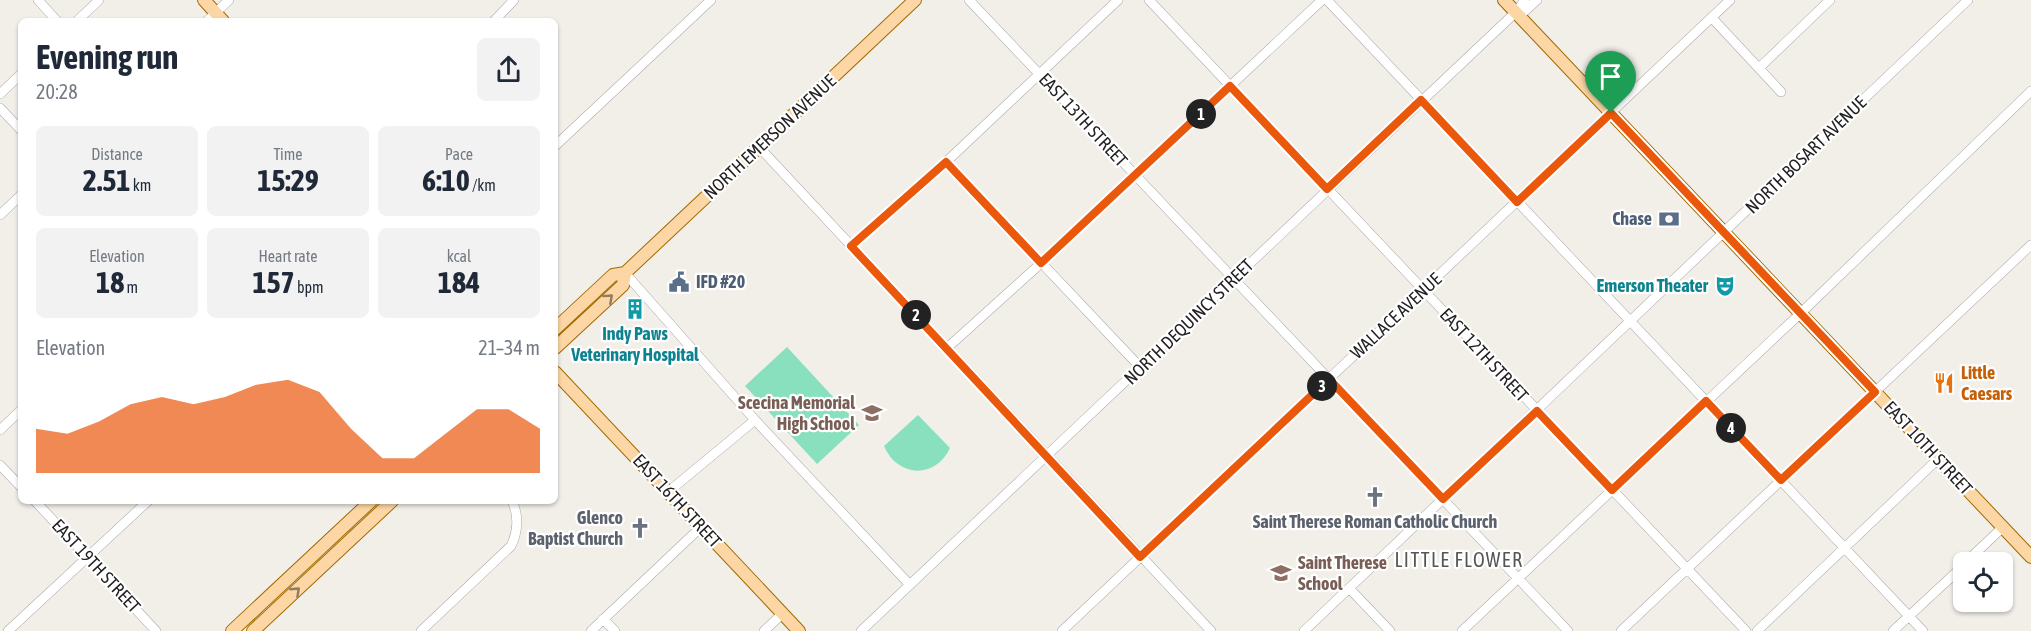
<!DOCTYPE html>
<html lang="en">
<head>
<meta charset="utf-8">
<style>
	:root { --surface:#fff; --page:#f2f2f3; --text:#1f2937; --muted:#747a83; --accent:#ea580c }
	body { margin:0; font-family:"Asap Condensed",sans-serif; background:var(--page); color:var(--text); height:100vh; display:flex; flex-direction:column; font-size:22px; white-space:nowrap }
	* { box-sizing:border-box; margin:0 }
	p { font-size:20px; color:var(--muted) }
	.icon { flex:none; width:33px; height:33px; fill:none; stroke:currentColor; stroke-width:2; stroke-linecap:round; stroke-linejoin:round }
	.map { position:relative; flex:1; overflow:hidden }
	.panel { position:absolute; left:18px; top:18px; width:540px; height:486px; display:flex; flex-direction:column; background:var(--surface); border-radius:9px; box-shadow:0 2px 4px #0004 }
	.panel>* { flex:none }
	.tools { position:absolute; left:1953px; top:552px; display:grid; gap:12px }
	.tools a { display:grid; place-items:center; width:60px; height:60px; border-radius:9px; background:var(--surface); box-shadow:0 2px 4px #0004; font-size:30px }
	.pin { position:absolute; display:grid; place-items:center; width:51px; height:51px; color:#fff; margin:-62px -26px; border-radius:50% 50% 50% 0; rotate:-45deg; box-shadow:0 0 6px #0007 }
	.pin .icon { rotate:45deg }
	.km { position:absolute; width:30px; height:30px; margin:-15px; border-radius:50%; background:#222; color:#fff; font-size:16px; line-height:30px; text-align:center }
	.round { display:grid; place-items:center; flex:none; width:63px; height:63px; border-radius:9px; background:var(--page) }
	.headline { display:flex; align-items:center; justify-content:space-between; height:102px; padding:0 18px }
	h1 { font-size:33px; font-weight:700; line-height:45px }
	.metrics { display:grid; grid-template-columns:repeat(3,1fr); gap:9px; height:102px; padding:6px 18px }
	.metrics div { display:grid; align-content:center; border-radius:9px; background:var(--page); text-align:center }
	.metrics b { font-size:30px; font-weight:700 }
	.metrics small { font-size:16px; font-weight:400 }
	.metrics p { font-size:16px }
	.chart { height:168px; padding:12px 18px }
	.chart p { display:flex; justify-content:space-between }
	.chart svg { width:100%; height:108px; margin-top:6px; fill:var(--accent); opacity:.7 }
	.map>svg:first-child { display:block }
	.pitch { fill:#88e0be }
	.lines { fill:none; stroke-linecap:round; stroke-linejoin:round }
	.minor-casing { stroke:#a9a9a9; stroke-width:10 }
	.major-casing { stroke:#a06b00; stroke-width:14 }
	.minor { stroke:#fff; stroke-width:9 }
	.major { stroke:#fcd6a4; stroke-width:12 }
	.oneway { stroke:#8f7c63 }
	.route-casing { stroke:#fff; stroke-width:12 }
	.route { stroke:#ea580c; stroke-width:8 }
	.labels { text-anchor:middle; stroke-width:4.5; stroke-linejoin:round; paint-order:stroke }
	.street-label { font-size:18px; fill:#222; stroke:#fff }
	.service-label { font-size:18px; font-weight:bold; fill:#4e5e75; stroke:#fff; text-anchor:end }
	.culture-label { font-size:18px; font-weight:bold; fill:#0d838f; stroke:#fff; text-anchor:end }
	.food-label { font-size:18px; font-weight:bold; fill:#c56008; stroke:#fff; text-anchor:start }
	.education-label { font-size:18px; font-weight:bold; fill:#785e54; stroke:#fff; text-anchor:end }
	.worship-label { font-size:18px; font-weight:bold; fill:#5b616d; stroke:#fff; text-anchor:end }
	.neighbourhood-label { font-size:20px; letter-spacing:1.5px; fill:#555; stroke:#fff }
</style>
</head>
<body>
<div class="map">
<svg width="2031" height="631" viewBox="0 0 2031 631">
	<rect width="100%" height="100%" fill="#f2efe9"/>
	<path class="pitch" d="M787,347l72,78 -42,39 -72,-78z
		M918,415l32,33c-15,32 -53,29 -66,-2z"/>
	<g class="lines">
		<g class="minor-casing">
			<path id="minor" d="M38,0l19,21
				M969,0l599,631
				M1149,0l597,631
				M1327,0l596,631
				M1516,12l9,-1 12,-11
				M1712,18l69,74
				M77,21l22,-21
				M207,21l22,-21
				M494,21l20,-21
				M1759,68l71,-68
				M0,94l21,-20
				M0,108l21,22
				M555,146l156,-146
				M759,147l452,484
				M946,162l195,206
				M0,215l21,-20
				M851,246l95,-84 172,-162
				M625,273l130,147 155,165
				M947,348l102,-92 273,-256
				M0,430l21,-20
				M0,465l21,22
				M668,492l87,-72
				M35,501l121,130
				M1966,562l37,-35
				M1349,588l41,43
				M603,619l12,12
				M8,631l140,-130
				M421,631l90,-85c7,-14 8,-31 1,-45
				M591,631l110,-104
				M764,631l18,-17
				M861,631l655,-619 9,-12
				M1062,631l668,-631
				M1304,631l664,-631
				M1462,631l342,-321 227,-219
				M1621,631l410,-386
				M1757,631l181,-172
				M1893,631l71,-66"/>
		</g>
		<g class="major-casing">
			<path id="major" d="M204,0l19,21
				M1504,0l527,557
				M555,329l58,-54 12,-2
				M555,348l68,-63 2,-12 290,-273
				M555,372l244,259
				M232,631l139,-130
				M253,631l139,-130"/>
		</g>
		<use href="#minor" class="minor"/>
		<use href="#major" class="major"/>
	</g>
	<defs><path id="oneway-chevron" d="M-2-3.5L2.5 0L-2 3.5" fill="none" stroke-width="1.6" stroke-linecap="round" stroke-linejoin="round" transform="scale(1.5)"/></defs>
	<g class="oneway">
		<use href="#oneway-chevron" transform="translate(609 298) rotate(-42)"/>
		<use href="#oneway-chevron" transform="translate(296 591) rotate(-43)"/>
	</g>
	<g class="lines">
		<g class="route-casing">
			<path id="route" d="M1230,86l97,103 94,-89 96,102 94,-89 264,279 -94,88 -75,-79 -94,89 -75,-79 -94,88 -114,-120 -189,178 -289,-311 95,-84 95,101z"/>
		</g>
		<use href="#route" class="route"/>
	</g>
	<defs>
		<g id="bank-bare" transform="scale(1.62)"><path d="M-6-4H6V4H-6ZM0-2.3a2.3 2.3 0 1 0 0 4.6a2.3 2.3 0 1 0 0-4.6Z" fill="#5c6f8a" stroke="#fff" stroke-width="2.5" paint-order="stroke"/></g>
		<g id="civic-bare" transform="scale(1.62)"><path d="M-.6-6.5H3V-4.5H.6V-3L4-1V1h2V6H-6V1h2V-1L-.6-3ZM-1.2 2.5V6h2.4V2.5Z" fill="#5c6f8a" stroke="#fff" stroke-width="2.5" paint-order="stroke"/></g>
		<g id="theatre-bare" transform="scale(1.62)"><path d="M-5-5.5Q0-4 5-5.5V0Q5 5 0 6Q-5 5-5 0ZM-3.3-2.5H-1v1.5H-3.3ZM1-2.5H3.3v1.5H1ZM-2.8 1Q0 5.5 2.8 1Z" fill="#0f9aa8" stroke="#fff" stroke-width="2.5" paint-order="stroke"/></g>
		<g id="building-bare" transform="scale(1.62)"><path d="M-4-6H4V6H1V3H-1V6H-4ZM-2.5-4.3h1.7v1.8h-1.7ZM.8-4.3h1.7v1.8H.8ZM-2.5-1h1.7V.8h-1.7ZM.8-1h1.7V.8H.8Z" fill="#0f9aa8" stroke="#fff" stroke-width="2.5" paint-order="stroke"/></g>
		<g id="restaurant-bare" transform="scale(1.62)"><path d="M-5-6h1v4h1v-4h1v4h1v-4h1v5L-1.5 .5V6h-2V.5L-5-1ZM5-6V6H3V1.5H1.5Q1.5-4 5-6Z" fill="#e8710a" stroke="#fff" stroke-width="2.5" paint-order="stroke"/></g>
		<g id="school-bare" transform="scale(1.62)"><path d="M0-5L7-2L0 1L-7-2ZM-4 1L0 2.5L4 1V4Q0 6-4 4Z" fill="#8d6e63" stroke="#fff" stroke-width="2.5" paint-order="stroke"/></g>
		<g id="church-bare" transform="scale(1.62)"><path d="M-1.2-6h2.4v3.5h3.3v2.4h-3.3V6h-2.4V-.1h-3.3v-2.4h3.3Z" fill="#6b7280" stroke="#fff" stroke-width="2.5" paint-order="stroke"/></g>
	</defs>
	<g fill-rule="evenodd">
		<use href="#bank-bare" x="1669" y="219"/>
		<use href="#civic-bare" x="679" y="282"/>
		<use href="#theatre-bare" x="1725" y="286"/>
		<use href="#building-bare" x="635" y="309"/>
		<use href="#restaurant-bare" x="1944" y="383"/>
		<use href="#school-bare" x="872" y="413"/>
		<use href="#church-bare" x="1375" y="497"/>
		<use href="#church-bare" x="640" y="528"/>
		<use href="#school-bare" x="1281" y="573"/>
	</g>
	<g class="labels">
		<g class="street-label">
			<text transform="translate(1083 120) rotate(47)" y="6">EAST 13TH STREET</text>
			<text transform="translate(770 137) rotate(-43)" y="6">NORTH EMERSON AVENUE</text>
			<text transform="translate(1806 155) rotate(-44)" y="6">NORTH BOSART AVENUE</text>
			<text transform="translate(1396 316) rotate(-43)" y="6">WALLACE AVENUE</text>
			<text transform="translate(1189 322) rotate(-44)" y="6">NORTH DEQUINCY STREET</text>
			<text transform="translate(1484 355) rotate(47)" y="6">EAST 12TH STREET</text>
			<text transform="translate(1928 448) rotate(47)" y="6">EAST 10TH STREET</text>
			<text transform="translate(677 501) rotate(47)" y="6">EAST 16TH STREET</text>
			<text transform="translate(96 566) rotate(47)" y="6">EAST 19TH STREET</text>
		</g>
		<g class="service-label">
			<text x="1652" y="225">Chase</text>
			<text x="696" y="288" text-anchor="start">IFD #20</text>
		</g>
		<g class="culture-label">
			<text x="1708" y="292">Emerson Theater</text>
			<text x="635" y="340" text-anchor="middle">Indy Paws<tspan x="635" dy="21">Veterinary Hospital</tspan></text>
		</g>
		<g class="food-label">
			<text x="1961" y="379">Little<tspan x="1961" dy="21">Caesars</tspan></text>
		</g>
		<g class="education-label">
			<text x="855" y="409">Scecina Memorial<tspan x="855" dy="21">High School</tspan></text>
			<text x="1298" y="569" text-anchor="start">Saint Therese<tspan x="1298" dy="21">School</tspan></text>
		</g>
		<g class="worship-label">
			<text x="623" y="524">Glenco<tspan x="623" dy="21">Baptist Church</tspan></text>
			<text x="1375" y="528" text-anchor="middle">Saint Therese Roman Catholic Church</text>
		</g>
		<g class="neighbourhood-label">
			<text x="1459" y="567">LITTLE FLOWER</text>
		</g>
	</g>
</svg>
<div class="tools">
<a><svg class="icon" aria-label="locate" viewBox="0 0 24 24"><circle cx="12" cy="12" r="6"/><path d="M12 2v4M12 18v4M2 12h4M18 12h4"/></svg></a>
</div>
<div class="pin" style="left:1611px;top:113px;background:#1e9e55"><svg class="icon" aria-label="arrive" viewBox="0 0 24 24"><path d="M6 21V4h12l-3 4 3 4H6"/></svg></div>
<b class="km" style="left:1201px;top:114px">1</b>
<b class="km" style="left:916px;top:315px">2</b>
<b class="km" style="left:1322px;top:386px">3</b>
<b class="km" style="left:1731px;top:428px">4</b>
<section class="panel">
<div class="headline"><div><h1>Evening run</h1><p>20:28</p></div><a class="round"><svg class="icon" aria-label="share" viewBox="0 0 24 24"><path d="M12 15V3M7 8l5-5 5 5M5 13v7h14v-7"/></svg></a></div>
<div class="metrics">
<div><p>Distance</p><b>2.51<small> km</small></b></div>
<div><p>Time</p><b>15:29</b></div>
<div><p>Pace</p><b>6:10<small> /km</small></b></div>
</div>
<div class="metrics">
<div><p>Elevation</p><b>18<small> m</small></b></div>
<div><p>Heart rate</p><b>157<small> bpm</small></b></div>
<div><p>kcal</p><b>184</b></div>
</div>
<div class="chart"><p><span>Elevation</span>21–34 m</p>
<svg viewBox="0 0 160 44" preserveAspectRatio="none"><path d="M0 44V26L10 28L20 23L30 16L40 13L50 16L60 13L70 8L80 6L90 11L100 26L110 38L120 38L130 28L140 18L150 18L160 26V44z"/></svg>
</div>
</section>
</div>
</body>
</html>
